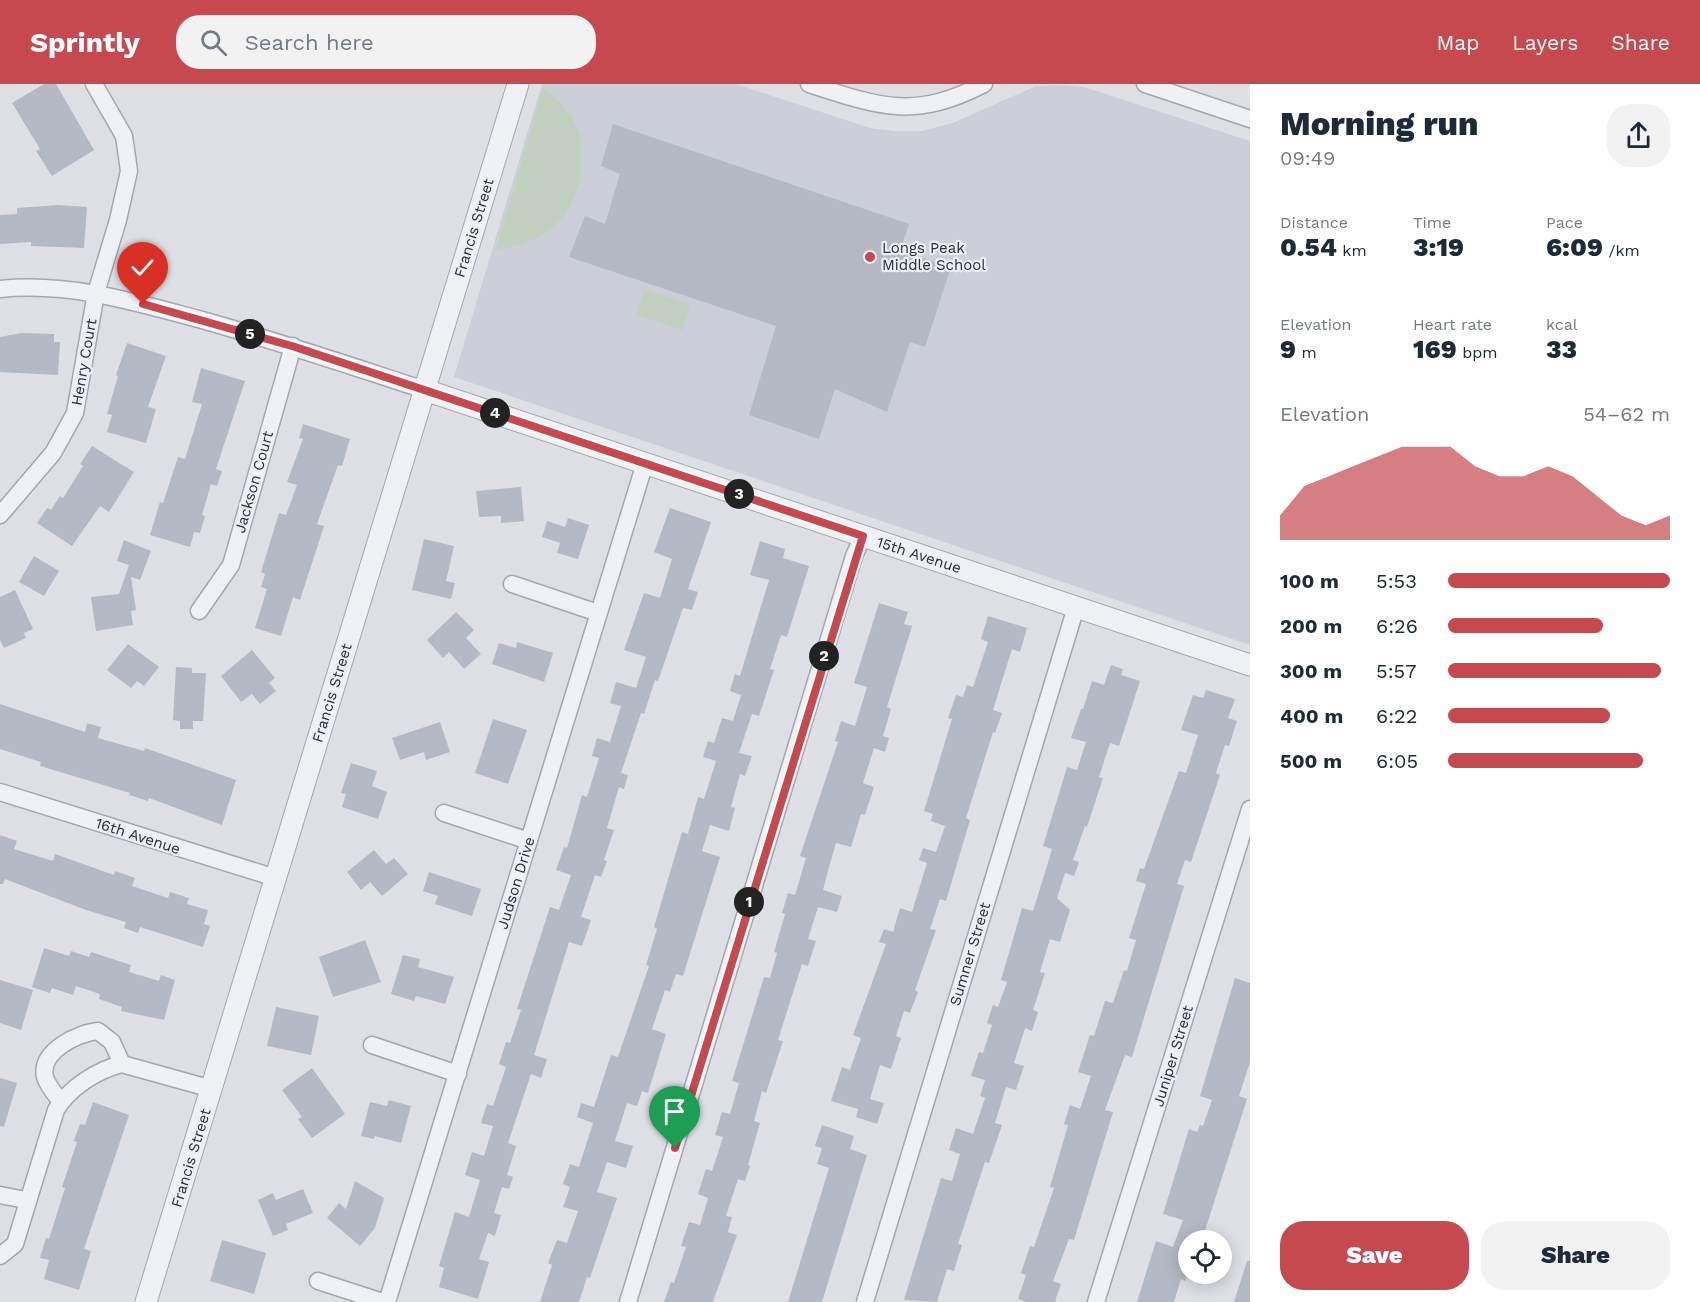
<!DOCTYPE html>
<html lang="en">
<head>
<meta charset="utf-8">
<style>
	:root { --surface:#fff; --page:#f2f2f3; --text:#1f2937; --muted:#747a83; --accent:#c5494f }
	body { margin:0; font-family:"Work Sans",sans-serif; background:var(--page); color:var(--text); height:100vh; display:flex; flex-direction:column; font-size:22px; white-space:nowrap }
	* { box-sizing:border-box; margin:0 }
	p { font-size:20px; color:var(--muted) }
	.icon { flex:none; width:33px; height:33px; fill:none; stroke:currentColor; stroke-width:2; stroke-linecap:round; stroke-linejoin:round }
	.map { position:relative; flex:1; overflow:hidden }
	.side { display:flex; flex-direction:column; background:var(--surface); width:450px }
	.side>* { flex:none }
	.fabs { position:absolute; left:1178px; top:1146px; display:grid; gap:12px }
	.fabs a { display:grid; place-items:center; width:54px; height:54px; border-radius:50%; background:var(--surface); box-shadow:0 3px 15px #0003; font-size:30px }
	.pin { position:absolute; display:grid; place-items:center; width:51px; height:51px; color:#fff; margin:-62px -26px; border-radius:50% 50% 50% 0; rotate:-45deg; box-shadow:0 0 6px #0007 }
	.pin .icon { rotate:45deg }
	.km { position:absolute; width:30px; height:30px; margin:-15px; border-radius:50%; background:#222; color:#fff; font-size:16px; line-height:30px; text-align:center }
	.round { display:grid; place-items:center; flex:none; width:63px; height:63px; border-radius:24px; background:var(--page) }
	.overview { display:flex; align-items:center; justify-content:space-between; height:102px; padding:0 30px }
	h1 { font-size:33px; font-weight:800; line-height:45px }
	.figures { display:grid; grid-template-columns:repeat(3,1fr); gap:9px; height:102px; padding:6px 30px }
	.figures div { display:grid; align-content:center }
	.figures b { font-size:26px; font-weight:800 }
	.figures small { font-size:16px; font-weight:400 }
	.figures p { font-size:16px }
	.chart { height:168px; padding:12px 30px }
	.chart p { display:flex; justify-content:space-between }
	.chart svg { width:100%; height:108px; margin-top:6px; fill:var(--accent); opacity:.7 }
	.primary-button { display:flex; gap:12px; margin-top:auto; padding:12px 30px }
	.primary-button a { flex:1; height:69px; border-radius:24px; background:var(--accent); color:#fff; font-size:24px; font-weight:800; line-height:69px; text-align:center }
	.primary-button a+a { background:var(--page); color:var(--text) }
	ul { padding:0 30px; list-style:none; font-size:20px }
	li { display:grid; grid-template-columns:96px 72px 1fr; align-items:center; height:45px }
	li i { height:15px; border-radius:8px; background:var(--accent) }
	header { display:flex; align-items:center; gap:36px; box-sizing:border-box; height:84px; padding:0 30px; background:var(--accent); color:#fff }
	header strong { font-size:28px }
	nav { display:flex; gap:33px; margin-inline-start:auto; font-size:21px }
	.search { width:420px; height:54px; background:var(--page); display:flex; align-items:center; gap:15px; box-sizing:border-box; padding:0 21px; border-radius:24px; color:var(--muted); font-size:22px }
	main { display:flex; flex:1; min-height:0 }
	.map>svg:first-child { display:block }
	.built { fill:#cccfd8 }
	.green { fill:#c2d0bf }
	.building { fill:#b5b9c3 }
	.lines { fill:none; stroke-linecap:round; stroke-linejoin:round }
	.minor-casing { stroke:#a4a7b0; stroke-width:19 }
	.tertiary-casing { stroke:#a4a7b0; stroke-width:23 }
	.minor { stroke:#f0f1f5; stroke-width:16 }
	.tertiary { stroke:#f0f1f5; stroke-width:21 }
	.route-casing { stroke:#fff; stroke-width:12 }
	.route { stroke:#c5494f; stroke-width:8 }
	.poi-dot { fill:#c5494f; stroke:#edeff4; stroke-width:2 }
	.labels { text-anchor:middle; stroke-width:4.5; stroke-linejoin:round; paint-order:stroke }
	.street-label { font-size:15px; fill:#282d3c; stroke:#edeff4 }
	.poi-label { font-size:15px; fill:#282d3c; stroke:#edeff4; text-anchor:start }
</style>
</head>
<body>
<header>
<strong>Sprintly</strong>
<div class="search"><svg class="icon" aria-label="search" viewBox="0 0 24 24"><circle cx="10" cy="10" r="6"/><path d="M15 15l6 6"/></svg>Search here</div>
<nav><a>Map</a><a>Layers</a><a>Share</a></nav>
</header>
<main>
<div class="map">
<svg width="1250" height="1218" viewBox="0 0 1250 1218">
	<rect width="100%" height="100%" fill="#dee0e6"/>
	<path class="built" d="M542,0h194l134,44 24,3h28l31,-8 83,-37 26,-1 22,2 166,54v504l-796,-268z"/>
	<path class="green" d="M543,4c12,9 27,23 33,38 14,32 4,76 -21,99 -16,16 -38,21 -59,25z
		M644,206l46,14 -7,26 -47,-15z"/>
	<path class="building" d="M44,0h12l38,66 -42,26 -16,-25 4,-2 -28,-46z
		M613,40l296,100 -9,27 51,16 -26,80 -15,-5 -23,70 -52,-23 -16,50 -70,-24 27,-89 -207,-69 16,-41 20,8 15,-50 -19,-8z
		M58,121l29,2 -3,41 -53,-2v-4l-31,2v-29l17,-1v-6z
		M21,249l33,1v8h6l-2,33 -58,-3v-35z
		M127,259l39,13 -18,51 8,2 -10,34 -39,-11 5,-17 -5,-1 11,-38 -2,-1z
		M201,284l44,13 -29,88 6,2 -5,15 -6,-2 -9,31 3,1 -5,17 -6,-1 -4,15 -40,-12 10,-33 3,1 15,-46 7,2 17,-55 -10,-2z
		M303,340l47,15 -8,27 -4,-1 -21,59 7,2 -24,74 -7,-3 -12,39 -26,-8 12,-39 -6,-2 4,-13 -4,-2 18,-59 7,2 11,-30 -10,-3 16,-43 -4,-1z
		M92,362l42,26 -25,40 -9,-6 -28,40 -35,-23 10,-15 4,2 9,-14 3,2 20,-32 -3,-2z
		M521,403l3,34 -23,2v-7l-22,1 -3,-26z
		M670,424l41,14 -23,67 10,3 -6,18 -9,-2 -25,73 -3,-1 -11,34 -3,-1 -20,60 7,2 -4,14 -5,-2 -12,41 7,2 -10,30 3,1 -6,16 -6,-2 -14,42 10,3 -9,26 -13,-4 -35,113 13,4 -6,19 -10,-4 -23,69 8,3 -9,29 6,2 -4,12 -7,-2 -8,26 7,2 -6,21 -7,-3 -9,26 10,3 -11,37 -39,-12 5,-19 -5,-2 16,-54 14,5 11,-37 -15,-5 7,-23 12,4 9,-30 -12,-3 6,-19 6,2 13,-39 -7,-3 7,-22 4,1 11,-33 -4,-1 33,-102 9,3 12,-35 -15,-5 8,-23 3,1 15,-53 5,2 12,-39 -7,-2 5,-18 13,4 11,-36 -11,-3 6,-21 20,6 10,-31 -22,-7 20,-57 16,5 12,-39 -18,-7z
		M568,434l21,7 -11,34 -21,-6 3,-10 -18,-6 5,-16 18,6z
		M424,455l30,7 -8,35 9,2 -4,16 -39,-9z
		M124,456l27,11 -11,29 -9,-3 5,33 -5,1 2,14 -37,6 -5,-34 28,-3 10,-29 -12,-4z
		M760,457l25,8 -2,9 26,8 -22,71 -6,-2 -11,34 4,1 -15,46 -7,-2 -13,39 13,3 -7,20 -5,-2 -9,33 4,1 -6,23 -19,-6 -8,26 18,6 -37,119 -7,-2 -6,18 -5,-2 -13,39 14,5 -18,59 -6,-2 -5,15 -10,-3 -12,38 18,5 -7,22 -19,-6 -10,30 20,6 -27,80 -3,-1 -8,25h-39l12,-37 -4,-2 9,-23 10,3 11,-32 -15,-4 7,-20 -7,-3 7,-20 9,3 14,-44 -16,-6 4,-14 13,4 17,-52 7,2 31,-91 -3,-1 11,-36 -3,-2 28,-95 6,2 10,-37 6,2 12,-38 -13,-4 5,-16 6,2 8,-25 11,3 8,-26 -11,-4 5,-17 5,2 29,-96 -19,-5z
		M34,472l25,15 -15,25 -25,-14z
		M15,506l18,39 -9,4 2,5 -22,10 -4,-8v-43z
		M879,519l29,9 -4,12 8,2 -25,81 4,2 -8,27 6,2 -4,14 -11,-4 -11,35 11,4 -9,28 -4,-1 -10,33 -15,-4 -8,28 -5,19 19,6 -5,16 -19,-5 -10,32 8,2 -8,25 -6,-2 -24,76 5,1 -17,52 -4,-2 -8,30 6,2 -12,42 2,1 -5,15 -7,-2 -12,37 6,1 -4,15 9,3 -24,67h-49l7,-20 3,1 12,-36 -5,-1 8,-24 11,3 8,-27 -10,-4 8,-25 6,2 11,-34 -8,-2 7,-23 8,2 9,-31 -7,-2 32,-104 6,1 7,-25 -3,-1 11,-38 -3,-1 6,-20 7,2 11,-37 -6,-2 38,-114 -3,-1 6,-20 14,5 12,-39 -13,-4z
		M456,528l18,18 -8,8 15,16 -17,15 -15,-17 -6,6 -16,-18z
		M988,532l39,12 -7,24 -8,-3 -11,35 -8,26 9,3 -7,20 -2,-1 -27,86 4,2 -24,81 -6,-2 -10,30 6,1 -21,60 3,2 -8,21 -6,-2 -8,25 5,2 -10,31 -11,-4 -10,34 14,4 -7,21 -21,-7 2,-8 -27,-8 11,-34 8,3 11,-32 -8,-3 33,-91 -7,-2 5,-13 9,3 7,-24 12,4 15,-49 -8,-3 4,-12 13,4 9,-26 -14,-5 2,-7 -9,-3 28,-92 -4,-1 8,-23 7,2 4,-12 6,2 15,-45 -7,-3z
		M517,558l36,11 -9,29 -52,-18 7,-21 17,5z
		M128,560l31,23 -15,19 -7,-5 -6,7 -24,-18z
		M252,566l23,28 -6,5 7,8 -16,13 -8,-10 -11,8 -20,-26z
		M1111,581l12,4 -2,6 19,6 -21,65 -9,-3 -11,34 4,1 -16,49 -2,-1 -12,34 6,2 -5,14 -9,-3 -8,25 13,12 -10,32 -10,-3 -10,33 5,1 -12,37 5,2 -6,19 -7,-3 -11,35 10,3 -8,24 -10,-3 -11,36 7,2 -13,38 -4,-1 -27,82 4,1 -8,26 -7,-2 -10,33 -33,-2 37,-122 11,3 8,-27 -11,-4 7,-22 17,6 12,-36 -5,-2 5,-16 -14,-4 8,-24 4,1 9,-28 -5,-2 6,-18 5,2 9,-25 -6,-2 21,-72 11,3 13,-42 6,-20 -9,-3 24,-79 10,3 9,-28 -15,-4 10,-29h2l9,-28 12,4z
		M176,583l16,1v5h14l-3,48h-10v8h-13v-8l-7,-1z
		M1206,606l29,9 -7,19 9,3 -8,25 -4,-1 -9,28 4,2 -29,87 -6,-2 -8,24 7,2 -52,171 -7,-2 -20,55 8,2 -39,128 -5,-1 -16,42 8,3 -6,18h-28l-9,-3 8,-24 -5,-2 9,-27 4,1 20,-59 -4,-1 18,-62 -4,-1 6,-19 10,4 11,-33 -13,-4 12,-37 4,1 11,-35 8,2 11,-33 3,1 9,-31 -7,-2 17,-54 -10,-3 4,-13 4,1 35,-98 7,2 12,-38 -17,-5 12,-35 10,3z
		M0,620l85,28 2,-9 14,4 -3,11 46,13 1,-3 91,32 -14,45 -73,-27 -1,3 -19,-6 1,-2 -90,-27 1,-4 -41,-13z
		M493,635l34,11 -19,54 -33,-11z
		M440,638l10,30 -24,8 -2,-8 -24,8 -8,-22z
		M351,679l26,8 -5,15 15,6 -9,27 -36,-12 4,-13 -5,-1z
		M0,751l17,6 -3,8 39,12 2,-7 59,21 1,-4 20,7 -3,8 36,12 2,-6 19,6 -2,6 21,6 -4,14 6,2 -7,21 -63,-20 -2,6 -14,-5 2,-6 -40,-12 -81,-31 -2,5h-3z
		M374,766l12,14 8,-6 14,16 -26,22 -12,-14 -9,8 -14,-18z
		M429,788l52,17 -9,27 -37,-12 3,-8 -15,-5z
		M365,856l16,42 -48,15 -14,-40z
		M44,864l25,8 2,-5 18,6 2,-5 40,13 -2,7 30,9 2,-6 14,5 -11,40 -43,-9 1,-4 -23,-8 1,-5 -24,-8 -3,9 -21,-7 -2,5 -18,-6z
		M403,871l17,4 -2,8 36,10 -9,27 -29,-8 -2,5 -23,-7z
		M1235,894l15,5v79l-11,34 8,3 -45,141h-14v33l-3,8 -4,-2 -7,23h-37l19,-61 17,6 10,-27 -20,-6 26,-85 8,3 3,-7 3,1 9,-26 -12,-4z
		M0,896l33,10 -12,40 -21,-7z
		M276,923l43,9 -8,39 -44,-9z
		M312,984l33,46 -33,24 -14,-19 4,-2 -20,-27z
		M0,994l17,5 -13,44 -4,-1z
		M389,1016l22,6 -10,37 -26,-7 -1,3 -13,-3 9,-34 17,4z
		M93,1018l36,13 -45,134 7,2 -12,39 -35,-11 5,-19 -9,-2 6,-20 3,1 16,-51 -3,-1 15,-45 -3,-1 6,-17 5,1z
		M822,1041l32,11 -4,13 17,6 -45,147h-34l41,-134 -12,-4 5,-16 -7,-2z
		M355,1097l29,17 -9,30 -15,18 -33,-28 12,-15 7,6z
		M303,1105l10,24 -27,11 2,6 -15,6 -15,-36 15,-7 3,7z
		M222,1156l44,13 -12,41 -44,-13z
		M1247,1177h3v41h-16z"/>
	<g class="lines">
		<g class="minor-casing">
			<path id="minor" d="M809,0c71,23 105,36 175,0
				M1145,0l105,35
				M0,205c69,-7 136,13 202,31 75,21 149,46 223,70
				M0,431l53,-62 22,-40 21,-120 22,-73 11,-49 -5,-35 -30,-52
				M512,500l86,29
				M199,527l32,-46 62,-219
				M0,708l276,86
				M444,729l85,28
				M372,961l86,29
				M61,1018c-5,-7 -14,-17 -16,-25 -6,-26 33,-44 53,-46l14,11 10,22
				M0,1111l26,5
				M0,1172l15,-12 41,-134c13,-22 41,-40 66,-46l90,25
				M318,1197l65,21
				M387,1218l258,-839
				M628,1218l226,-746 9,-20
				M865,1218l211,-695
				M1096,1218l154,-493"/>
		</g>
		<g class="tertiary-casing">
			<path id="tertiary" d="M425,306l825,275
				M146,1218l372,-1218"/>
		</g>
		<use href="#minor" class="minor"/>
		<use href="#tertiary" class="tertiary"/>
	</g>
	<g class="lines">
		<g class="route-casing">
			<path id="route" d="M143,220l149,42 571,190 -188,612"/>
		</g>
		<use href="#route" class="route"/>
	</g>
	<circle class="poi-dot" cx="870" cy="173" r="6"/>
	<g class="labels">
		<g class="street-label">
			<text transform="translate(474 144) rotate(-73)" y="5">Francis Street</text>
			<text transform="translate(84 278) rotate(-80)" y="5">Henry Court</text>
			<text transform="translate(254 398) rotate(-74)" y="5">Jackson Court</text>
			<text transform="translate(919 471) rotate(18)" y="5">15th Avenue</text>
			<text transform="translate(332 609) rotate(-73)" y="5">Francis Street</text>
			<text transform="translate(138 752) rotate(18)" y="5">16th Avenue</text>
			<text transform="translate(516 799) rotate(-73)" y="5">Judson Drive</text>
			<text transform="translate(970 870) rotate(-73)" y="5">Sumner Street</text>
			<text transform="translate(1173 972) rotate(-73)" y="5">Juniper Street</text>
			<text transform="translate(191 1074) rotate(-73)" y="5">Francis Street</text>
		</g>
		<g class="poi-label">
			<text x="882" y="169">Longs Peak<tspan x="882" dy="17">Middle School</tspan></text>
		</g>
	</g>
</svg>
<div class="fabs">
<a><svg class="icon" aria-label="locate" viewBox="0 0 24 24"><circle cx="12" cy="12" r="6"/><path d="M12 2v4M12 18v4M2 12h4M18 12h4"/></svg></a>
</div>
<div class="pin" style="left:675px;top:1064px;background:#1e9e55"><svg class="icon" aria-label="arrive" viewBox="0 0 24 24"><path d="M6 21V4h12l-3 4 3 4H6"/></svg></div>
<div class="pin" style="left:143px;top:220px;background:#d93025"><svg class="icon" aria-label="check" viewBox="0 0 24 24"><path d="M5 12l5 5 9-10"/></svg></div>
<b class="km" style="left:749px;top:818px">1</b>
<b class="km" style="left:824px;top:572px">2</b>
<b class="km" style="left:739px;top:410px">3</b>
<b class="km" style="left:495px;top:329px">4</b>
<b class="km" style="left:250px;top:250px">5</b>
</div>
<section class="side">
<div class="overview"><div><h1>Morning run</h1><p>09:49</p></div><a class="round"><svg class="icon" aria-label="share" viewBox="0 0 24 24"><path d="M12 15V3M7 8l5-5 5 5M5 13v7h14v-7"/></svg></a></div>
<div class="figures">
<div><p>Distance</p><b>0.54<small> km</small></b></div>
<div><p>Time</p><b>3:19</b></div>
<div><p>Pace</p><b>6:09<small> /km</small></b></div>
</div>
<div class="figures">
<div><p>Elevation</p><b>9<small> m</small></b></div>
<div><p>Heart rate</p><b>169<small> bpm</small></b></div>
<div><p>kcal</p><b>33</b></div>
</div>
<div class="chart"><p><span>Elevation</span>54–62 m</p>
<svg viewBox="0 0 160 44" preserveAspectRatio="none"><path d="M0 44V34L10 22L20 18L30 14L40 10L50 6L60 6L70 6L80 14L90 18L100 18L110 14L120 18L130 26L140 34L150 38L160 34V44z"/></svg>
</div>
<ul>
<li><b>100 m</b>5:53<i style="width:100%"></i></li>
<li><b>200 m</b>6:26<i style="width:70%"></i></li>
<li><b>300 m</b>5:57<i style="width:96%"></i></li>
<li><b>400 m</b>6:22<i style="width:73%"></i></li>
<li><b>500 m</b>6:05<i style="width:88%"></i></li>
</ul>
<div class="primary-button"><a>Save</a><a>Share</a></div>
</section>
</main>
</body>
</html>
